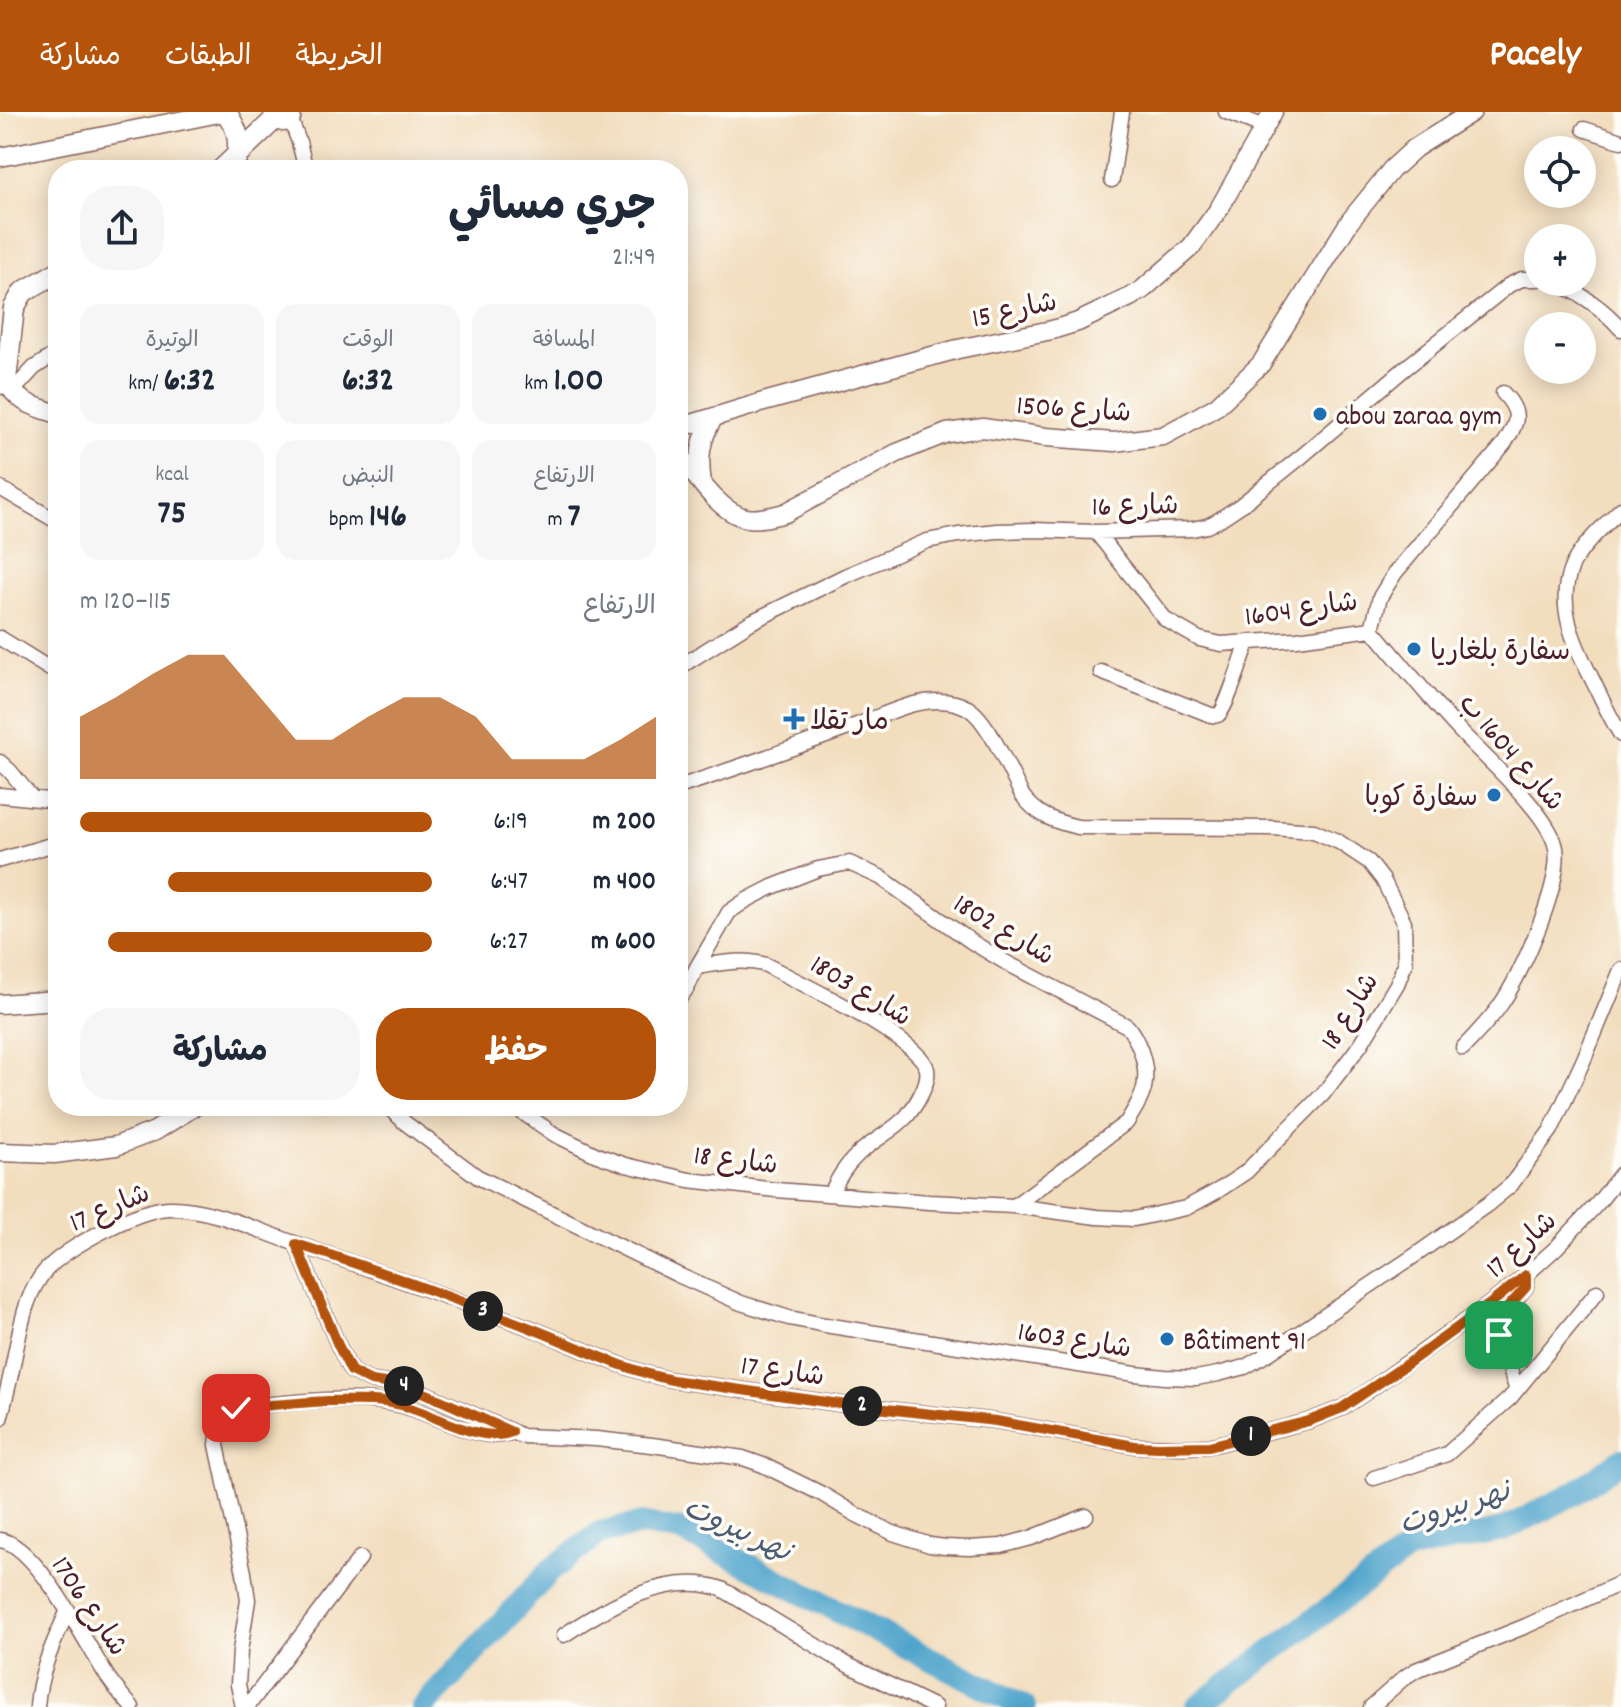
<!DOCTYPE html>
<html lang="ar">
<head>
<meta charset="utf-8">
<style>
	:root { --surface:#fff; --page:#f6f6f7; --text:#1f2937; --muted:#747a83; --accent:#b45309 }
	body { margin:0; font-family:Dekko,"Playpen Sans Arabic",sans-serif; background:var(--page); color:var(--text); direction:rtl; height:100vh; display:flex; flex-direction:column; font-size:30px; white-space:nowrap }
	* { box-sizing:border-box; margin:0 }
	p { font-size:26px; color:var(--muted) }
	.icon { flex:none; width:44px; height:44px; fill:none; stroke:currentColor; stroke-width:2; stroke-linecap:round; stroke-linejoin:round }
	.map { position:relative; flex:1; overflow:hidden; direction:ltr }
	.panel { position:absolute; left:48px; top:48px; width:640px; height:956px; display:flex; flex-direction:column; background:var(--surface); border-radius:32px; box-shadow:0 4px 20px #0003; direction:rtl }
	.panel>* { flex:none }
	.fabs { position:absolute; left:1524px; top:24px; display:grid; gap:16px }
	.fabs a { display:grid; place-items:center; width:72px; height:72px; border-radius:50%; background:var(--surface); box-shadow:0 4px 20px #0003; font-size:40px }
	.pin { position:absolute; display:grid; place-items:center; width:68px; height:68px; color:#fff; margin:-34px; border-radius:16px; box-shadow:0 4px 12px #0006 }
	.km { position:absolute; width:40px; height:40px; margin:-20px; border-radius:50%; background:#222; color:#fff; font-size:22px; line-height:40px; text-align:center }
	.round { display:grid; place-items:center; flex:none; width:84px; height:84px; border-radius:32px; background:var(--page) }
	.headline { display:flex; align-items:center; justify-content:space-between; height:136px; padding:0 32px }
	h1 { font-size:44px; font-weight:700; line-height:60px }
	.figures { display:grid; grid-template-columns:repeat(3,1fr); gap:12px; height:136px; padding:8px 32px }
	.figures div { display:grid; align-content:center; border-radius:20px; background:var(--page); text-align:center }
	.figures b { font-size:34px; font-weight:700 }
	.figures small { font-size:22px; font-weight:400 }
	.figures p { font-size:22px }
	.chart { height:224px; padding:16px 32px }
	.chart p { display:flex; justify-content:space-between }
	.chart svg { width:100%; height:144px; margin-top:8px; fill:var(--accent); opacity:.7 }
	.button { display:flex; gap:16px; margin-top:auto; padding:16px 32px }
	.button a { flex:1; height:92px; border-radius:32px; background:var(--accent); color:#fff; font-size:32px; font-weight:700; line-height:92px; text-align:center }
	.button a+a { background:var(--page); color:var(--text) }
	ul { padding:0 32px; list-style:none; font-size:26px }
	li { display:grid; grid-template-columns:128px 96px 1fr; align-items:center; height:60px }
	li i { height:20px; border-radius:10px; background:var(--accent) }
	header { display:flex; align-items:center; gap:48px; box-sizing:border-box; height:112px; padding:0 40px; background:var(--accent); color:#fff }
	header strong { font-size:38px }
	nav { display:flex; gap:44px; margin-inline-start:auto; font-size:28px }
	.map>svg:first-child { display:block }
	.lines { fill:none; stroke-linecap:round; stroke-linejoin:round }
	.river { stroke:#50a4cc; stroke-width:24 }
	.minor-casing { stroke:#85625e; stroke-width:17 }
	.tertiary-casing { stroke:#85625e; stroke-width:21 }
	.secondary-casing { stroke:#85625e; stroke-width:23 }
	.minor { stroke:#fff; stroke-width:14 }
	.tertiary { stroke:#fff; stroke-width:18 }
	.secondary { stroke:#fff; stroke-width:20 }
	.route-casing { stroke:#fff; stroke-width:16 }
	.route { stroke:#b45309; stroke-width:10 }
	.poi-dot { fill:#1f6fb2; stroke:#fdfcf7; stroke-width:3 }
	.labels { text-anchor:middle; stroke-width:7; stroke-linejoin:round; paint-order:stroke }
	.street-label { font-size:28px; fill:#4a1f2b; stroke:#fdfcf7 }
	.poi-label { font-size:28px; fill:#4a1f2b; stroke:#fdfcf7; text-anchor:start }
	.water-label { font-size:30px; font-style:italic; fill:#4d5b73; stroke:#fdfcf7 }
</style>
</head>
<body>
<header>
<strong>Pacely</strong>
<nav><a>الخريطة</a><a>الطبقات</a><a>مشاركة</a></nav>
</header>
<div class="map">
<svg width="1621" height="1595" viewBox="0 0 1621 1595">
	<rect width="100%" height="100%" fill="#fdfcf7"/>
	<filter id="ink" filterUnits="userSpaceOnUse"><feTurbulence type="fractalNoise" baseFrequency=".0125" numOctaves="2"/><feDisplacementMap in="SourceGraphic" scale="16" xChannelSelector="R" yChannelSelector="G"/><feConvolveMatrix kernelMatrix="1 2 1 2 8 2 1 2 1" color-interpolation-filters="sRGB"/></filter>
	<filter id="wash" filterUnits="userSpaceOnUse"><feTurbulence type="fractalNoise" baseFrequency=".006" numOctaves="4" result="noise"/><feDisplacementMap in="SourceGraphic" scale="32" xChannelSelector="R" yChannelSelector="G"/><feGaussianBlur stdDeviation="1.8" result="paint"/><feColorMatrix in="noise" values="0 0 0 0 0 0 0 0 0 0 0 0 0 0 0 0 0 1.4 0 .05"/><feComposite in="paint" operator="in"/></filter>
	<g filter="url(#wash)">
		<rect width="100%" height="100%" fill="#f2ddbd"/>
		<g class="lines">
			<path class="river" d="M423,1595l128,-137 49,-37 42,-9 40,7 342,176
				M1197,1595l212,-158 94,-19 72,-37 46,-33"/>
		</g>
	</g>
	<g filter="url(#ink)">
		<g class="lines">
			<g class="minor-casing">
				<path id="minor" d="M1226,0l39,15
					M290,6l9,24 7,28
					M1584,17l37,12
					M1112,68l10,-68
					M1553,170c25,9 50,26 68,47
					M12,280l22,-24 24,-16
					M0,376l58,34
					M1621,397c-16,16 -38,35 -48,55 -19,40 2,81 20,117 9,18 17,37 28,54
					M1096,420l70,88 33,19 22,5 76,-5 75,-10
					M1372,517c29,34 57,69 88,102 24,26 90,83 96,117 6,35 -35,129 -57,159 -10,14 -24,28 -36,41
					M1372,517l8,-32 15,-24 109,-129c14,-22 18,-31 -1,-51
					M0,526l58,36
					M678,556l73,-46 94,-46 82,-35 31,-6 39,-4 36,-1 63,2 96,-3 15,-3 10,-5 24,-16 61,-49 101,-86 106,-85 13,-6h16
					M1101,560l110,43c2,0 5,1 7,0 7,-3 26,-62 30,-73
					M0,650l10,9 22,27
					M0,683l58,6
					M0,748l58,-17
					M697,855c24,-4 46,-9 69,-2 34,18 145,70 160,101 6,14 -10,39 -19,50 -11,12 -26,20 -39,30 -17,12 -29,29 -37,48
					M678,888l9,-12 10,-21 32,-55 16,-11 27,-14 46,-18 31,-6 31,14 92,65 33,20 122,64c11,13 20,37 18,54 0,15 -11,30 -18,42l-113,84
					M388,994l16,16 74,55 200,98 63,28 48,15 36,7 310,49 30,3 31,1 22,-4 27,-7 24,-14 148,-99 71,-50 23,-19 40,-55 33,-71 37,-89
					M513,994l41,28 43,21 29,10 63,15 87,10 153,12 85,4 83,11 37,2 52,-11 33,-18 27,-18 77,-78 38,-50 36,-60 8,-20 -1,-42 -21,-42 -14,-18 -30,-20 -25,-11 -41,-3 -195,-1c-23,-5 -42,-12 -56,-32 -12,-23 -33,-74 -54,-87 -16,-9 -37,-8 -54,-4 -20,5 -38,14 -57,21 -59,21 -119,43 -179,62
					M296,1132l42,101 13,26 20,10 29,4 27,9 95,42 74,3 56,6 91,13 20,7 59,29 33,20 38,19 37,12 15,2 24,1 32,-2 30,-8 55,-22
					M1516,1276l-19,-60 3,-10 26,-31v-12
					M0,1307c6,-22 11,-43 15,-65 6,-28 11,-62 31,-84 21,-23 92,-61 123,-62 40,-1 90,23 128,36 80,27 160,56 239,86 44,18 89,40 136,50l168,24 156,17 139,25 50,1 24,-1 17,-4 83,-21 33,-13 23,-15 126,-90 35,-28 31,-28 41,-44 23,-29
					M1374,1366l73,-24 63,-56 87,-106
					M0,1428c35,4 84,99 102,128 8,14 19,27 30,39
					M564,1523c44,-29 105,-65 158,-46l126,76 87,42
					M37,1595c2,-35 17,-65 31,-97
					M243,1595l-5,-22 2,-34 8,-51 -4,-27 -27,-128c1,-16 7,-27 19,-37 50,-5 115,-14 163,-3 31,6 83,41 113,27
					M247,1595l113,-149
					M1371,1595l34,-30 11,-7 110,-44 95,-43"/>
			</g>
			<g class="tertiary-casing">
				<path id="tertiary" d="M0,45l224,-45
					M6,268c10,23 30,27 52,34
					M678,316l82,-25 198,-54 94,-19 26,-8 52,-25 12,-7 49,-43 28,-38 54,-97
					M678,341c17,21 41,60 69,65 12,2 26,-2 38,-5l112,-60 50,-20 36,-5 63,9 68,5 49,-6 26,-14 28,-16 44,-42 89,-143 42,-52 23,-21 57,-36
					M702,371c-4,-25 -2,-44 12,-66
					M0,892l58,-4
					M0,1040l54,2 62,-8 39,-15 40,-25"/>
			</g>
			<g class="secondary-casing">
				<path id="secondary" d="M226,0c11,17 14,24 11,45
					M274,0l2,6 7,3 7,-3 1,-6
					M221,58l55,-52
					M0,272l6,-4 8,-72 9,-16 35,-20"/>
			</g>
			<use href="#minor" class="minor"/>
			<use href="#tertiary" class="tertiary"/>
			<use href="#secondary" class="secondary"/>
		</g>
	</g>
	<g class="lines" filter="url(#ink)">
		<g class="route-casing">
			<path id="route" d="M236,1296c31,-3 61,-5 92,-7 24,0 49,-2 73,4 31,8 81,40 111,27l-85,-38 -27,-9 -29,-4 -20,-10 -13,-26 -42,-101c80,25 159,55 237,85 46,18 91,41 139,51l168,24 156,17 139,25 24,1 50,-1 100,-25 33,-13 68,-46 81,-59 35,-28v12c-11,14 -32,28 -27,48"/>
		</g>
		<use href="#route" class="route"/>
	</g>
	<g class="poi-dot">
		<circle cx="1320" cy="302" r="8"/>
		<circle cx="1414" cy="537" r="8"/>
		<path d="M790 595h8v8h8v8h-8v8h-8v-8h-8v-8h8z"/>
		<circle cx="1494" cy="683" r="8"/>
		<circle cx="1167" cy="1227" r="8"/>
	</g>
	<g class="labels">
		<g class="street-label">
			<text transform="translate(1014 196) rotate(-12)" y="10">شارع 15</text>
			<text transform="translate(1074 295) rotate(4)" y="10">شارع 1506</text>
			<text transform="translate(1135 392) rotate(-1)" y="10">شارع 16</text>
			<text transform="translate(1301 495) rotate(-8)" y="10">شارع 1604</text>
			<text transform="translate(1513 639) rotate(49)" y="10">شارع 1604 ب</text>
			<text transform="translate(1005 816) rotate(31)" y="10">شارع 1802</text>
			<text transform="translate(862 877) rotate(31)" y="10">شارع 1803</text>
			<text transform="translate(1348 898) rotate(-58)" y="10">شارع 18</text>
			<text transform="translate(736 1046) rotate(7)" y="10">شارع 18</text>
			<text transform="translate(109 1094) rotate(-23)" y="10">شارع 17</text>
			<text transform="translate(1520 1131) rotate(-42)" y="10">شارع 17</text>
			<text transform="translate(1075 1226) rotate(9)" y="10">شارع 1603</text>
			<text transform="translate(783 1257) rotate(8)" y="10">شارع 17</text>
			<text transform="translate(91 1493) rotate(56)" y="10">شارع 1706</text>
		</g>
		<g class="poi-label">
			<text x="1336" y="312">abou zaraa gym</text>
			<text x="1430" y="547">سفارة بلغاريا</text>
			<text x="810" y="617">مار تقلا</text>
			<text x="1478" y="693" text-anchor="end">سفارة كوبا</text>
			<text x="1183" y="1237">Bâtiment 91</text>
		</g>
		<g class="water-label">
			<text transform="translate(1454 1394) rotate(-18)" y="10">نهر بيروت</text>
			<text transform="translate(738 1416) rotate(25)" y="10">نهر بيروت</text>
		</g>
	</g>
</svg>
<div class="fabs">
<a><svg class="icon" aria-label="locate" viewBox="0 0 24 24"><circle cx="12" cy="12" r="6"/><path d="M12 2v4M12 18v4M2 12h4M18 12h4"/></svg></a>
<a>+</a>
<a>−</a>
</div>
<div class="pin" style="left:1499px;top:1223px;background:#1e9e55"><svg class="icon" aria-label="arrive" viewBox="0 0 24 24"><path d="M6 21V4h12l-3 4 3 4H6"/></svg></div>
<div class="pin" style="left:236px;top:1296px;background:#d93025"><svg class="icon" aria-label="check" viewBox="0 0 24 24"><path d="M5 12l5 5 9-10"/></svg></div>
<b class="km" style="left:1251px;top:1324px">1</b>
<b class="km" style="left:862px;top:1294px">2</b>
<b class="km" style="left:483px;top:1199px">3</b>
<b class="km" style="left:404px;top:1274px">4</b>
<section class="panel">
<div class="headline"><div><h1>جري مسائي</h1><p>21:49</p></div><a class="round"><svg class="icon" aria-label="share" viewBox="0 0 24 24"><path d="M12 15V3M7 8l5-5 5 5M5 13v7h14v-7"/></svg></a></div>
<div class="figures">
<div><p>المسافة</p><b>1.00<small> km</small></b></div>
<div><p>الوقت</p><b>6:32</b></div>
<div><p>الوتيرة</p><b>6:32<small> /km</small></b></div>
</div>
<div class="figures">
<div><p>الارتفاع</p><b>7<small> m</small></b></div>
<div><p>النبض</p><b>146<small> bpm</small></b></div>
<div><p>kcal</p><b>75</b></div>
</div>
<div class="chart"><p><span>الارتفاع</span>115–120 m</p>
<svg viewBox="0 0 160 44" preserveAspectRatio="none"><path d="M0 44V25L10 19L20 12L30 6L40 6L50 19L60 32L70 32L80 25L90 19L100 19L110 25L120 38L130 38L140 38L150 32L160 25V44z"/></svg>
</div>
<ul>
<li><b>200 m</b>6:19<i style="width:100%"></i></li>
<li><b>400 m</b>6:47<i style="width:75%"></i></li>
<li><b>600 m</b>6:27<i style="width:92%"></i></li>
</ul>
<div class="button"><a>حفظ</a><a>مشاركة</a></div>
</section>
</div>
</body>
</html>
